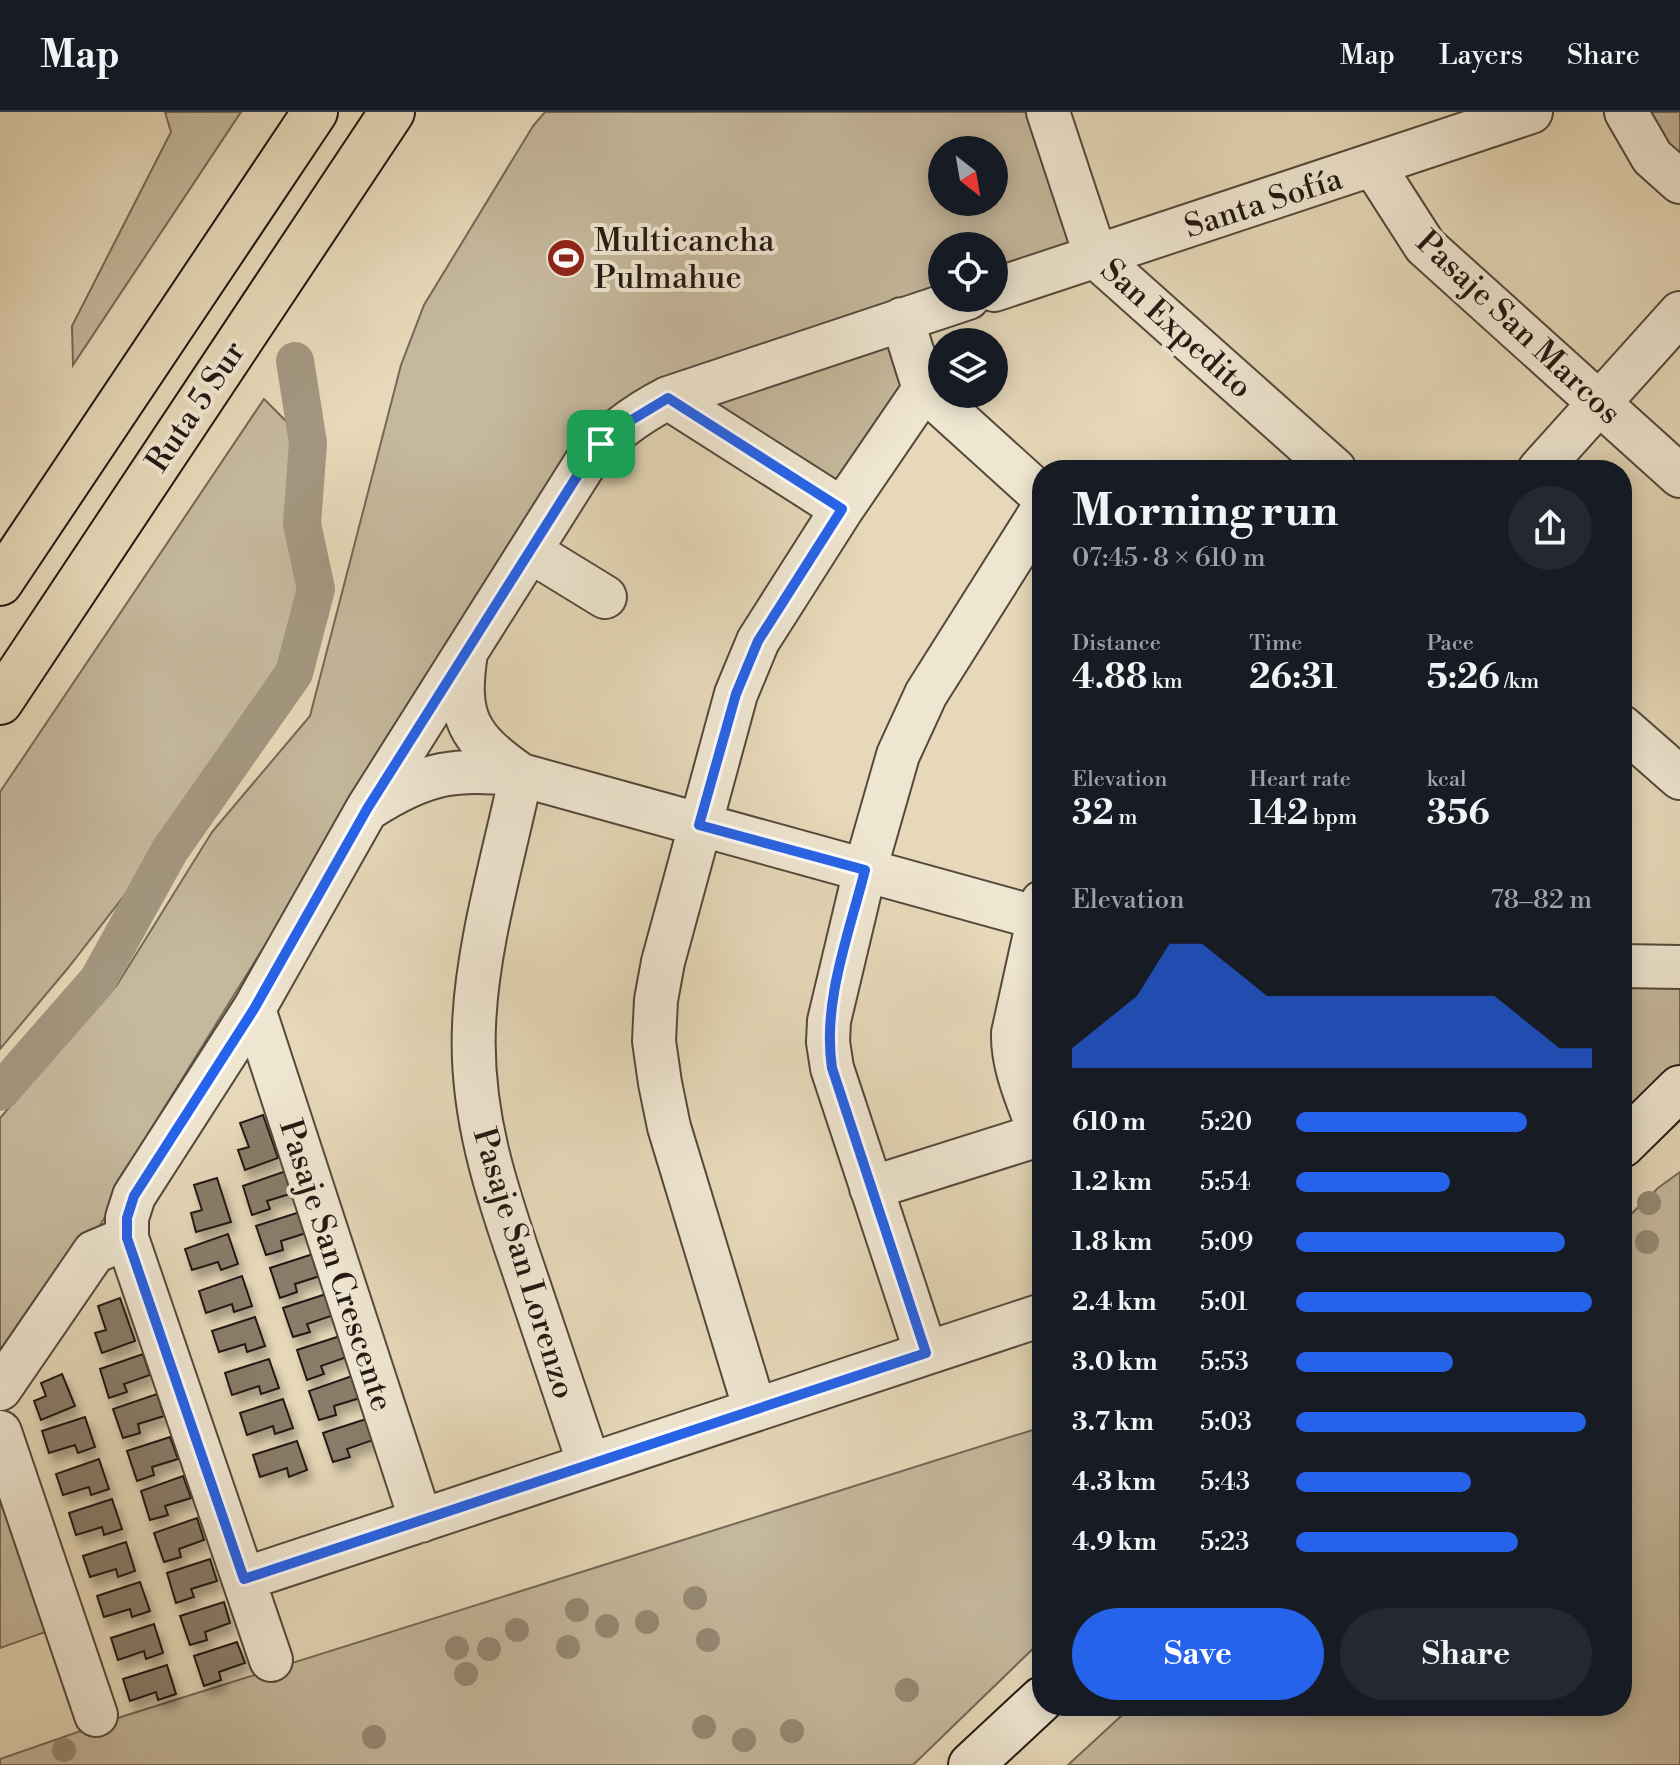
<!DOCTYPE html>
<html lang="en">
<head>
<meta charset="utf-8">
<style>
	:root { --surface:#171b24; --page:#242831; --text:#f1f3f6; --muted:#9ea1a6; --line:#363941; --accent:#2563eb }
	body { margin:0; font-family:"Libre Bodoni",serif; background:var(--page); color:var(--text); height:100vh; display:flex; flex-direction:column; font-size:30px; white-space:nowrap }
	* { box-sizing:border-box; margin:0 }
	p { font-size:26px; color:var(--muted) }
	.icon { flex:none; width:44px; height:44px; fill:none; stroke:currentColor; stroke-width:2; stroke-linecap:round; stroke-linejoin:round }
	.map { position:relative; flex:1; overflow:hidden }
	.side { position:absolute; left:1032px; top:348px; width:600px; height:1256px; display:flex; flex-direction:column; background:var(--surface); border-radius:32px; box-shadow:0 4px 20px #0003 }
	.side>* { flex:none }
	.needle { width:52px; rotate:149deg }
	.controls { position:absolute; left:928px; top:24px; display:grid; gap:16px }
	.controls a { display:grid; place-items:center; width:80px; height:80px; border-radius:50%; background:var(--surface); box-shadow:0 4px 20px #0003; font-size:40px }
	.pin { position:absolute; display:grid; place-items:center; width:68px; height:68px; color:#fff; margin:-34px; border-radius:16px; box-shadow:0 4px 12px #0006 }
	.round { display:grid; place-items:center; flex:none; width:84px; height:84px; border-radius:42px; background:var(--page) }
	.head { display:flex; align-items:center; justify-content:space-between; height:136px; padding:0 40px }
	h1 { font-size:44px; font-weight:700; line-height:60px }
	.figures { display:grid; grid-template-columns:repeat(3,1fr); gap:12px; height:136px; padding:8px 40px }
	.figures div { display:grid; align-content:center }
	.figures b { font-size:34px; font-weight:700 }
	.figures small { font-size:22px; font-weight:400 }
	.figures p { font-size:22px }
	.chart { height:224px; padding:16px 40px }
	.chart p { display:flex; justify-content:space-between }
	.chart svg { width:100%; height:144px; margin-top:8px; fill:var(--accent); opacity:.7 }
	.primary-button { display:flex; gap:16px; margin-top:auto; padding:16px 40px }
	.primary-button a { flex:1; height:92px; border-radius:48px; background:var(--accent); color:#fff; font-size:32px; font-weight:700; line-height:92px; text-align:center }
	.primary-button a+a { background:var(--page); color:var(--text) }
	ul { padding:0 40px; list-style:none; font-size:26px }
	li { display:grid; grid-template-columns:128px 96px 1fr; align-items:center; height:60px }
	li i { height:20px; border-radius:10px; background:var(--accent) }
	header { display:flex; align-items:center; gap:48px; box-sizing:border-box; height:112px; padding:0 40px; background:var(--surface); border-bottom:2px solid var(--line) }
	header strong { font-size:38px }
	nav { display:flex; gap:44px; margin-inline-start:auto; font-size:28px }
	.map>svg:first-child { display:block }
	.green { fill:#c5b89c; stroke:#746858; stroke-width:2; fill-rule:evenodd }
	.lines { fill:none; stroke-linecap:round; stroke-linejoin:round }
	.canal { stroke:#a49780; stroke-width:38 }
	.building { fill:#897c69; stroke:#241913; stroke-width:2; filter:url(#shadow) }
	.street-casing { stroke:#54493c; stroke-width:46 }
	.secondary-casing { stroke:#241913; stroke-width:48 }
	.highway-casing { stroke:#241913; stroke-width:48 }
	.street { stroke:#efe6d1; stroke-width:42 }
	.secondary { stroke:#efe6d1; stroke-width:44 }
	.highway { stroke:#e6d8b8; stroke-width:44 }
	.tree { fill:#968974 }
	.route-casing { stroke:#fff; stroke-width:16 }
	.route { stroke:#2563eb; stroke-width:10 }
	.labels { text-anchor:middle; stroke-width:8; stroke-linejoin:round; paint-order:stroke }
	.street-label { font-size:32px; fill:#241913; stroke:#efe6d1 }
	.poi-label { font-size:32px; fill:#241913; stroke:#efe6d1; text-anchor:start }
</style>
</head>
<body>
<header>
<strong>Map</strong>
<nav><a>Map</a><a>Layers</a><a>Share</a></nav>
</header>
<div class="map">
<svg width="1680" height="1653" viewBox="0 0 1680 1653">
	<defs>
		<filter id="shadow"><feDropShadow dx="5" dy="9" stdDeviation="4" flood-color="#0004"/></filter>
	</defs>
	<rect width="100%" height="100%" fill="#e6d8b8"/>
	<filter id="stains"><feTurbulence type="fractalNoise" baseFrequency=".0025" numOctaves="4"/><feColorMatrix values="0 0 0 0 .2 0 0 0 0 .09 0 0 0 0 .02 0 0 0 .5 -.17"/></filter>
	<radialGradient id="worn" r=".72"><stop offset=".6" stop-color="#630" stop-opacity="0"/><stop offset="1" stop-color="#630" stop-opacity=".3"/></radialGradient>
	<path class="green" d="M165,0h76l-168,253 -1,-39 99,-194z
		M545,0h493l45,133 -89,29v-28h-52v44l-370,163 -188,288 -57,104 -184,297 -27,56 -91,156 -25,31v-267l117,-133 95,-153 98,-116 91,-351 23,-60 109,-179zM942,38h52v52h-52z
		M1632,0h48v64z
		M902,207l22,70 -82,120 -174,-111z
		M264,287l44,44 -6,81 14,65 -44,116 -204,263 -68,81v-257z
		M1622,870l58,4v82l-58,55z
		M1680,1060v593h-612l64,-59h490v-483l36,-35z
		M1042,1315v213l-129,125h-913v-6l124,-43z
		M0,1363l54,154 -54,19z"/>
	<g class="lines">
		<path class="canal" d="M0,980l98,-112 72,-130 124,-177 22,-84 -14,-65 6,-81 -13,-82"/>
	</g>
	<path class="building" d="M263,1003l15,43 -33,12 -7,-20 11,-3 -9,-24z
		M286,1059l7,22 -26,8 3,8 -18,6 -9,-29z
		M217,1066l14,44 -35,10 -5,-19 11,-3 -8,-25z
		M300,1100l6,21 -25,8 2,9 -17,5 -10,-29z
		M228,1122l10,30 -17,6 -3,-8 -26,8 -7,-21z
		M313,1142l7,22 -25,8 2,8 -17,6 -10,-30z
		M242,1164l10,30 -18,6 -2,-8 -26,9 -7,-22z
		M326,1182l8,21 -27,9 3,8 -17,5 -10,-29z
		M120,1186l15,43 -33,12 -7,-20 11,-3 -8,-24z
		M255,1205l10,29 -18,6 -2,-8 -26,8 -7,-21z
		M340,1224l7,21 -26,9 3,8 -17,6 -10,-30z
		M143,1242l7,21 -26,9 3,8 -18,6 -9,-29z
		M269,1247l10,29 -18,6 -2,-8 -27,9 -7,-22z
		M62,1262l13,32 -34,14 -7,-19 12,-5 -5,-13z
		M352,1264l8,22 -26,8 2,9 -17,5 -10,-29z
		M157,1282l7,22 -26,8 2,9 -17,5 -10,-29z
		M283,1287l10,29 -18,6 -2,-8 -26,9 -7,-22z
		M85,1305l10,30 -17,6 -3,-8 -26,8 -7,-22z
		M366,1307l7,21 -26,9 3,8 -17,5 -10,-29z
		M170,1325l8,22 -26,8 2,8 -17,6 -10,-30z
		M297,1329l10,29 -18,7 -2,-9 -27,9 -7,-22z
		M99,1347l10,30 -18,6 -2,-8 -26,8 -7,-21z
		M183,1364l8,22 -26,8 3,9 -18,5 -9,-29z
		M112,1387l10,30 -18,6 -2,-8 -26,8 -7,-22z
		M197,1406l7,22 -25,9 2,8 -17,5 -10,-29z
		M126,1430l9,29 -17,6 -2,-8 -26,8 -7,-21z
		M210,1447l7,22 -26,8 3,8 -18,6 -9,-30z
		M140,1470l10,29 -18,6 -2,-8 -26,8 -7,-21z
		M224,1490l6,21 -25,9 2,8 -17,5 -10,-29z
		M154,1512l9,29 -17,6 -2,-8 -26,9 -7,-22z
		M237,1530l8,21 -26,9 2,8 -17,6 -10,-30z
		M167,1553l9,29 -18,6 -2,-8 -26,9 -7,-22z"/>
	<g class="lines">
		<g class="street-casing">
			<path id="street" d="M1048,0l48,145 239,213
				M1626,0l26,45 28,25
				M1373,53l52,81 255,230
				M994,178l537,-178
				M902,207l22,70 118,107
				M668,286l174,111
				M1539,358l141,-157
				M530,439l75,46
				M466,541c-10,65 2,85 55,122
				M1622,615l58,51
				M521,663c-17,81 -44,170 -47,251 -4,91 24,169 53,254 21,61 41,123 62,184
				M371,695c55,-35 85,-40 150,-32l521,144
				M1622,854l58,1
				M254,897l167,512
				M1040,1022c-11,-32 -28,-66 -27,-101l29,-131
				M871,1076l171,-54
				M926,1241l-94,-285 -4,-26 1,-21 36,-151 33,-115 28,-61 116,-184
				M0,1277l94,-137 33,-14
				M755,1298l-86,-283 -9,-44 -6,-42 2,-41 7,-38 73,-268 22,-53 84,-132 82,-120
				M0,1320l96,283
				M244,1467l798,-264
				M271,1548l-144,-422v-20l7,-22 120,-187 113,-200 219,-347c23,-28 49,-47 82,-64l300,-100"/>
		</g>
		<g class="secondary-casing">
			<path id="secondary" d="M1622,1033l58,-57
				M971,1653l71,-66"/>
		</g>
		<g class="highway-casing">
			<path id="highway" d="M0,471l315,-471
				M0,590l392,-590"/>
		</g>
		<use href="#street" class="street"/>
		<use href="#secondary" class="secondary"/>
		<use href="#highway" class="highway"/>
	</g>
	<g class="tree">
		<circle cx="1649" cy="1091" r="12"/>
		<circle cx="1647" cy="1130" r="12"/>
		<circle cx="695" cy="1486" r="12"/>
		<circle cx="577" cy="1498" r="12"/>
		<circle cx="647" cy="1510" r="12"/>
		<circle cx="607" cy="1514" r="12"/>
		<circle cx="517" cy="1518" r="12"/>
		<circle cx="708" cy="1528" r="12"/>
		<circle cx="568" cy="1535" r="12"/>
		<circle cx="457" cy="1536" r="12"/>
		<circle cx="489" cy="1537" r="12"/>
		<circle cx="466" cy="1562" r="12"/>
		<circle cx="907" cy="1578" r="12"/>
		<circle cx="704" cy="1615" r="12"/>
		<circle cx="792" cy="1619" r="12"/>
		<circle cx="374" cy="1625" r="12"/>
		<circle cx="744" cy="1628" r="12"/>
		<circle cx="64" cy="1638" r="12"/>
	</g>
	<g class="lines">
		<g class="route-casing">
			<path id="route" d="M668,286l174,111 -84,132 -22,53 -37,131 166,45c-16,64 -43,132 -33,198l94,285 -682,226 -117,-341v-20l7,-22 120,-187 113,-200 219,-347 34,-35z"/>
		</g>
		<use href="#route" class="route"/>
	</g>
	<defs>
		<g id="stadium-disc" transform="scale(2)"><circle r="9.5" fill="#8f2418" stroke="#efe6d1"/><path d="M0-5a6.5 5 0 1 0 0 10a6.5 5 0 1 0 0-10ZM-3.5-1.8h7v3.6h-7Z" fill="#fff"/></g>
	</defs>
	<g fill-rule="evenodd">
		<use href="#stadium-disc" x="566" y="146"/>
	</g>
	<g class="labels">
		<g class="street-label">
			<text transform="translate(1263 90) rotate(-18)" y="11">Santa Sofía</text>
			<text transform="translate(1519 215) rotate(43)" y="11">Pasaje San Marcos</text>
			<text transform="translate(1177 216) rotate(42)" y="11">San Expedito</text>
			<text transform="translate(195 294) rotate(-56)" y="11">Ruta 5 Sur</text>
			<text transform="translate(525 1151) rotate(73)" y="11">Pasaje San Lorenzo</text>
			<text transform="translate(337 1153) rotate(72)" y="11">Pasaje San Crescente</text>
		</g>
		<g class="poi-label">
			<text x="594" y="139">Multicancha<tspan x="594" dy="37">Pulmahue</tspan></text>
		</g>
	</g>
	<rect width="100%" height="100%" filter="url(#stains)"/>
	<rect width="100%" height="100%" fill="url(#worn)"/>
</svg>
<div class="controls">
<a><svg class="needle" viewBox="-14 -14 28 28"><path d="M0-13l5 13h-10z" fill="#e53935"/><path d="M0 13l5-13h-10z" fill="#9ea1a6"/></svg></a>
<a><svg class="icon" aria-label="locate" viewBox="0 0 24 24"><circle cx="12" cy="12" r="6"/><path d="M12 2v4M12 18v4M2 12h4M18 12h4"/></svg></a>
<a><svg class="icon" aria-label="layers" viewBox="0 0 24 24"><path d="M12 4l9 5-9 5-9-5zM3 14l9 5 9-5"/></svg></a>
</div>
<div class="pin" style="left:601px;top:332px;background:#1e9e55"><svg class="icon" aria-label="arrive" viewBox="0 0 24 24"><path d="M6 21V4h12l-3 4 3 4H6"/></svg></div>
<section class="side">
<div class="head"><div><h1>Morning run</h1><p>07:45 · 8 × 610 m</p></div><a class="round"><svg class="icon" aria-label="share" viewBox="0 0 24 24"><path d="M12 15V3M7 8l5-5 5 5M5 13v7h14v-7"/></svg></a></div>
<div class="figures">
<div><p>Distance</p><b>4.88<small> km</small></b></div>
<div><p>Time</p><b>26:31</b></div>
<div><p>Pace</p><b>5:26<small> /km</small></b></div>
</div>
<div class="figures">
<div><p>Elevation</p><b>32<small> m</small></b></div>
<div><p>Heart rate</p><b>142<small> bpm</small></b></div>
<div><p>kcal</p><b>356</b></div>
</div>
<div class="chart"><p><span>Elevation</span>78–82 m</p>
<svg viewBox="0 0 160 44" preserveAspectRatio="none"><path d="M0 44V38L10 30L20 22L30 6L40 6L50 14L60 22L70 22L80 22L90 22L100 22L110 22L120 22L130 22L140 30L150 38L160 38V44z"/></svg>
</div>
<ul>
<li><b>610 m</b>5:20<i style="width:78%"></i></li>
<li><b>1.2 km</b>5:54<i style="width:52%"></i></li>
<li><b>1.8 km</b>5:09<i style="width:91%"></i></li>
<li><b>2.4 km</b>5:01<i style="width:100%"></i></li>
<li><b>3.0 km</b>5:53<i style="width:53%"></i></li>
<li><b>3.7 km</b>5:03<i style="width:98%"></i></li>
<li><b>4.3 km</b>5:43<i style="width:59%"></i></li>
<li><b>4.9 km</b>5:23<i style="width:75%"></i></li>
</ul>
<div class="primary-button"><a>Save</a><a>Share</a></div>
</section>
</div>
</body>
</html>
